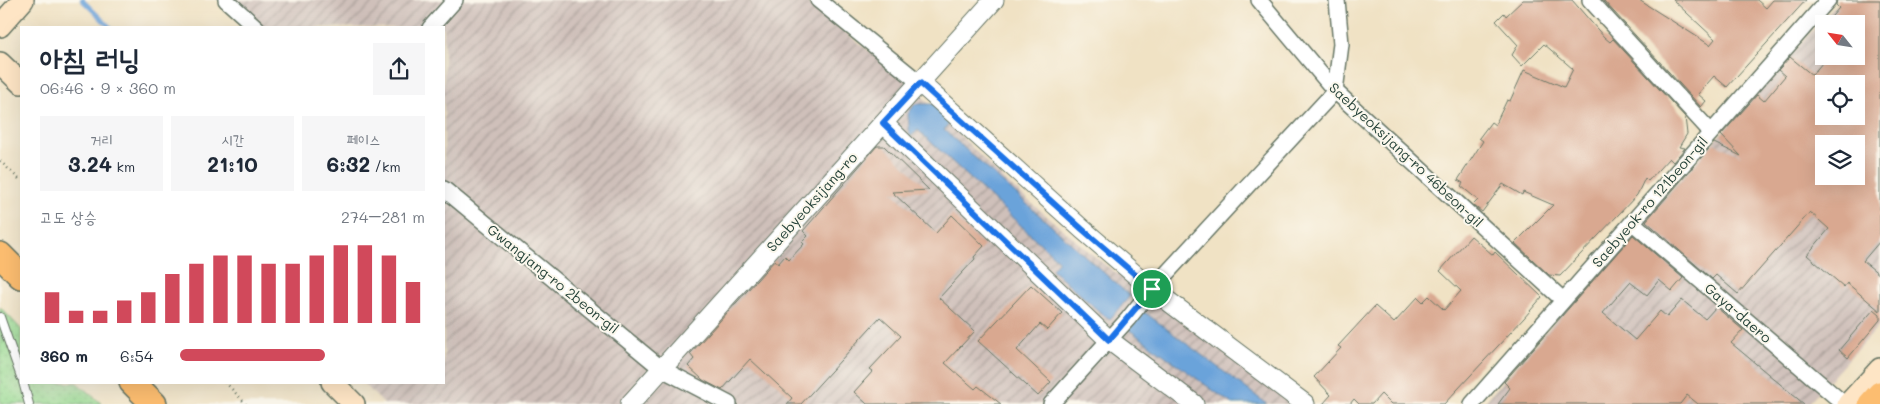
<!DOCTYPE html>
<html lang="ko">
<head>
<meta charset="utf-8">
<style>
	:root { --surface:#fff; --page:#f6f6f7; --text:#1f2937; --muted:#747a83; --accent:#d1495b }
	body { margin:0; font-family:Mali,"Poor Story",sans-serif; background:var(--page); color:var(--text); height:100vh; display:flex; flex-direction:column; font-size:19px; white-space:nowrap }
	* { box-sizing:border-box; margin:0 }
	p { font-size:16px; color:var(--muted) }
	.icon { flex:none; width:28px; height:28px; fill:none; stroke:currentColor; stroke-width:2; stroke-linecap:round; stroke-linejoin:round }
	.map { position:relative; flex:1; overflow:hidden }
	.panel { position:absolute; left:20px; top:26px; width:425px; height:358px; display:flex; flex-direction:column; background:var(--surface); border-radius:0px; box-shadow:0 5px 20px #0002 }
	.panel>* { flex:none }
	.needle { width:32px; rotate:300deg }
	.controls { position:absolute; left:1815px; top:15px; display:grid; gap:10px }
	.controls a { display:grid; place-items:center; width:50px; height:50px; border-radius:0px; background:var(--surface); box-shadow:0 5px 20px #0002; font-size:25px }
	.pin { position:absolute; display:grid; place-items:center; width:42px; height:42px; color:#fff; margin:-21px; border:2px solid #fff; border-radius:50%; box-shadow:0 1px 5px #0007 }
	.round { display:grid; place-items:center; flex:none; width:52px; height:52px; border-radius:0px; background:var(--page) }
	.overview { display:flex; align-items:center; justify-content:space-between; height:85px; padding:0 20px }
	h1 { font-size:28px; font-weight:800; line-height:38px }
	.metrics { display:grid; grid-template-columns:repeat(3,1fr); gap:8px; height:85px; padding:5px 20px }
	.metrics div { display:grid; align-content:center; border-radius:0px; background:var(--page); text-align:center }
	.metrics b { font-size:21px; font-weight:800 }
	.metrics small { font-size:14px; font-weight:400 }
	.metrics p { font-size:14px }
	.chart { height:140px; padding:10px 20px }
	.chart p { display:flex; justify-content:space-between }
	.chart svg { width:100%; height:90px; margin-top:5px; stroke:var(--accent); stroke-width:6 }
	ul { padding:0 20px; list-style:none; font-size:16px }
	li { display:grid; grid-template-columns:80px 60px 1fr; align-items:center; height:38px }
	li i { height:12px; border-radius:6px; background:var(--accent) }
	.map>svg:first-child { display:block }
	.industrial { fill:url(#industrial-furrows); fill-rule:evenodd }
	.park { fill:url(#park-dots); stroke:#5b8c63 }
	.water { fill:#6ba3da; stroke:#457087 }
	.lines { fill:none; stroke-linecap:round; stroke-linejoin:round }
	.stream { stroke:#6ba3da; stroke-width:4.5 }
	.building { fill:#d9a890; fill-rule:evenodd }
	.service-casing { stroke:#687766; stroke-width:10 }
	.minor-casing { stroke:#687766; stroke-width:18 }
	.tertiary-casing { stroke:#687766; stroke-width:21 }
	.secondary-casing { stroke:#687766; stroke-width:24 }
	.trunk-casing { stroke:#687766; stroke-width:28 }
	.path { stroke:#687766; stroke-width:2.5; stroke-dasharray:1 4; stroke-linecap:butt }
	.service { stroke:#fff; stroke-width:8 }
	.minor { stroke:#fff; stroke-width:15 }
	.tertiary { stroke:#fff; stroke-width:19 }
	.secondary { stroke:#fee5c5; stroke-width:21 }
	.trunk { stroke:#fcbd6f; stroke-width:25 }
	.route-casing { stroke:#fff; stroke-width:10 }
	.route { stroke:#1a73e8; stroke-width:6 }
	.labels { text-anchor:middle; stroke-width:4; stroke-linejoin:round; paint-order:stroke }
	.street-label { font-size:14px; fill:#1f3d34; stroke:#fbf7ec }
</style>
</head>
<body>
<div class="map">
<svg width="1880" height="404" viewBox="0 0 1880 404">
	<defs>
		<pattern id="industrial-furrows" width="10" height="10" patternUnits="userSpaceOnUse" patternTransform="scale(1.25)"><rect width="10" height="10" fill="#cfc0ba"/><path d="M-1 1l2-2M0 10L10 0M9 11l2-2" fill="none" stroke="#a79d98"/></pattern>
		<pattern id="park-dots" width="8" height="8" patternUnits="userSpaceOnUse" patternTransform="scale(1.25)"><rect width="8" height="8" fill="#97da92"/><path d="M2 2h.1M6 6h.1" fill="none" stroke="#82bc7e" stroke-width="1.8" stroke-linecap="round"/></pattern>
	</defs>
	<rect width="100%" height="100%" fill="#fbf7ec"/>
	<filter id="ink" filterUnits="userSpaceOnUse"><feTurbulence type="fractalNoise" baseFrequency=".02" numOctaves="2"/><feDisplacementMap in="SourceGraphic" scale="10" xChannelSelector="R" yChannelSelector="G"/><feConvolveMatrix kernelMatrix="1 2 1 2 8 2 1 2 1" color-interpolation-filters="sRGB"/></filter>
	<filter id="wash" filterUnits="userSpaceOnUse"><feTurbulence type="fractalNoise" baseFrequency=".0096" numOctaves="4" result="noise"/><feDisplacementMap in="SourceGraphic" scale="20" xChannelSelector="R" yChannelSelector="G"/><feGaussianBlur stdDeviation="1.12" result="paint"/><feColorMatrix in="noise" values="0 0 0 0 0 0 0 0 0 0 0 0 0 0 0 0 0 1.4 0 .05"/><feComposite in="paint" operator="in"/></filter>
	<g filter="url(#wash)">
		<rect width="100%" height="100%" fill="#f0e2c4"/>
		<path class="industrial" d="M233,0h571l101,79 99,101 96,81 193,143h-909l-21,-21 81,-1v-354l-181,-1z
			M1840,0h40v324l-72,80h-325l126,-145zM1824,24h32v32h-32zM1824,84h32v32h-32zM1824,144h32v32h-32z"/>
		<path class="park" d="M0,307l21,22v53l56,1 25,21h-102z"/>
		<path class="water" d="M915,104h20l17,16 -8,10 186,166 -20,23 -8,-5 -50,-45 7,-8 -141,-131 -8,7 -2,-23z
			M1143,311l124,93h-35l-104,-75z"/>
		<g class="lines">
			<path class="stream" d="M82,0l29,28"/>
		</g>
		<g id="blocks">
			<path class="building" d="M1523,0h49l32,37 6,5 3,-3 72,78 2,17 -8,13 6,1 -12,14 -4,-4 -21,23 -3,-3 -8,17 -77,81 -11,-1 -34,-32 38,-38 -30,-13 -1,3 -19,-11 -21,28 -9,-7 5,-5 -17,-14 2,-3 -5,-3 25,-39 -4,-3 12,-16 4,3 12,-25 3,1 14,-31 40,17 9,-18 -29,-25 -22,22 -10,-11 6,-10 -22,-24 8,-8 2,3z
				M1603,0h36l71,45 5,-6 -42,-39h84l9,8 7,-8h33l-79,87 -13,-11 -16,18 8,7 -5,6z
				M1837,0h43v241l-17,20 17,14v36l-33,-28 -3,4 -37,-32 22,-26 -19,-17 -72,82 -22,-19 -4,4 -66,-58 68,-78 27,13 -20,-21 36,-40 7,6 21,-25 -7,-6 12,-13 22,18 16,-19h28v-32h-31l14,-16 -3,-3zM1824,84h32v32h-32zM1824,144h32v32h-32z
				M877,146h7l45,44 -37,2 44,41 16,-18 32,31 -10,11 1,2 -36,39 36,33 -30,32 30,26 3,-3 23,18h-134l-13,-12 19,-21 -3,-2 31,-33 -21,-19 -79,87h-14l5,-6 -42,-39 -28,31 -19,-10 -15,-14 6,-7 -4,-5 85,-94 3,4 7,-8 4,4 15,-16 -2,-2 6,-6 -5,-5z
				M1633,235l50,43 -11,13 -13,-11 -12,15 -17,-13 -27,31 32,27 25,-29 7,6 15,-17 23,19 11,-12 27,23 -12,13 73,61h-106l-11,-9 -7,9h-182l12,-16 -6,-6z
				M1471,236l22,19 2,-3 47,45 -18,21 -80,86h-53l-10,-10 -9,10h-13l-5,-5 -4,5h-27l8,-9 -17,-18 27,-29 -3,-2 37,-40 19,17 24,-26 5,5 6,-6 15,14 17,-19 -21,-20z
				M1031,285l31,28 -15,17 -7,-6 -23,26 34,32 -13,14 -60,-55z
				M1874,309l6,5v6l-32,38 -9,-8z"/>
		</g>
	</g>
	<g filter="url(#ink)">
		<use href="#blocks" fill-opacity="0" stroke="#687766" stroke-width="1"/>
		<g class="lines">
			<g class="service-casing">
				<path id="service" d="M0,317l21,60
					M23,382l6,22"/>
			</g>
			<g class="minor-casing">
				<path id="minor" d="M226,0l31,28
					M818,0l102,83
					M1259,0l76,91 228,209
					M1590,0l121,132
					M430,28l25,-28
					M444,189l218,180 67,35
					M1632,222l212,182
					M1051,404l77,-85 24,-30 183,-198 6,-47 -4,-44
					M1472,404l356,-404"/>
			</g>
			<g class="tertiary-casing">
				<path id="tertiary" d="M920,83l162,146 70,60 153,115
					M883,123l226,217 85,64
					M630,404l364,-404"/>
			</g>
			<g class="secondary-casing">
				<path id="secondary" d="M0,26l23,-26
					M0,63l21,20
					M332,382l22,22
					M1848,404l32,-35"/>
			</g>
			<g class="trunk-casing">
				<path id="trunk" d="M0,255l21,21
					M132,382l22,22
					M1871,404l9,-10"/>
			</g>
			<path class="path" d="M0,161l21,20
				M225,382l21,22"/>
			<use href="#service" class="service"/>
			<use href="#minor" class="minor"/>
			<use href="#tertiary" class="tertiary"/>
			<use href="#secondary" class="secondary"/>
			<use href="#trunk" class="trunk"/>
		</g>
	</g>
	<g class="lines" filter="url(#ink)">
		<g class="route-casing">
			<path id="route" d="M920,83l162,146 70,60 -43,51 -226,-217z"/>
		</g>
		<use href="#route" class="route"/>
	</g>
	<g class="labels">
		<g class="street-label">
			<text transform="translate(1406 155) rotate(43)" y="5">Saebyeoksijang-ro 46beon-gil</text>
			<text transform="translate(812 202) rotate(-48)" y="5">Saebyeoksijang-ro</text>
			<text transform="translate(1650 202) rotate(-49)" y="5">Saebyeok-ro 121beon-gil</text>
			<text transform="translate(553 279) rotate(39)" y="5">Gwangjang-ro 2beon-gil</text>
			<text transform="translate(1738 313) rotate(41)" y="5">Gaya-daero</text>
		</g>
	</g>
</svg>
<div class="controls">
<a><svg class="needle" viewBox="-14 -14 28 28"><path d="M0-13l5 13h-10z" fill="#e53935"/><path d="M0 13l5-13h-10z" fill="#747a83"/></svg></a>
<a><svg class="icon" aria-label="locate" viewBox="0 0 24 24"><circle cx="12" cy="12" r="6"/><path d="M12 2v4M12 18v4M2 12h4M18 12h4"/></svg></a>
<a><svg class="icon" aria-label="layers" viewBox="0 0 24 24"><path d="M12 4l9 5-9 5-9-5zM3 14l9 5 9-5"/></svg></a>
</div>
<div class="pin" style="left:1152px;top:289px;background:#1e9e55"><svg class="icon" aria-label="arrive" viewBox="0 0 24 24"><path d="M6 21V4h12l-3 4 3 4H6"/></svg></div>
<section class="panel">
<div class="overview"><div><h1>아침 러닝</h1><p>06:46 · 9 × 360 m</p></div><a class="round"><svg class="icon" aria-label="share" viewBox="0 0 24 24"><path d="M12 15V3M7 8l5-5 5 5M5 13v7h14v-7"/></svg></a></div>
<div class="metrics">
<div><p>거리</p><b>3.24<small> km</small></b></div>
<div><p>시간</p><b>21:10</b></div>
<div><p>페이스</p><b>6:32<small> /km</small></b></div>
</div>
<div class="chart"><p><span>고도 상승</span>274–281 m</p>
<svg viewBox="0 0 160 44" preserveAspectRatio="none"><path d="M5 44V29M15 44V38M25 44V38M35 44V33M45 44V29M55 44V20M65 44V15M75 44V11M85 44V11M95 44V15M105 44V15M115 44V11M125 44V6M135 44V6M145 44V11M155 44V24"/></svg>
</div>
<ul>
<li><b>360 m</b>6:54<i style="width:59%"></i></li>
</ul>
</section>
</div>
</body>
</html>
